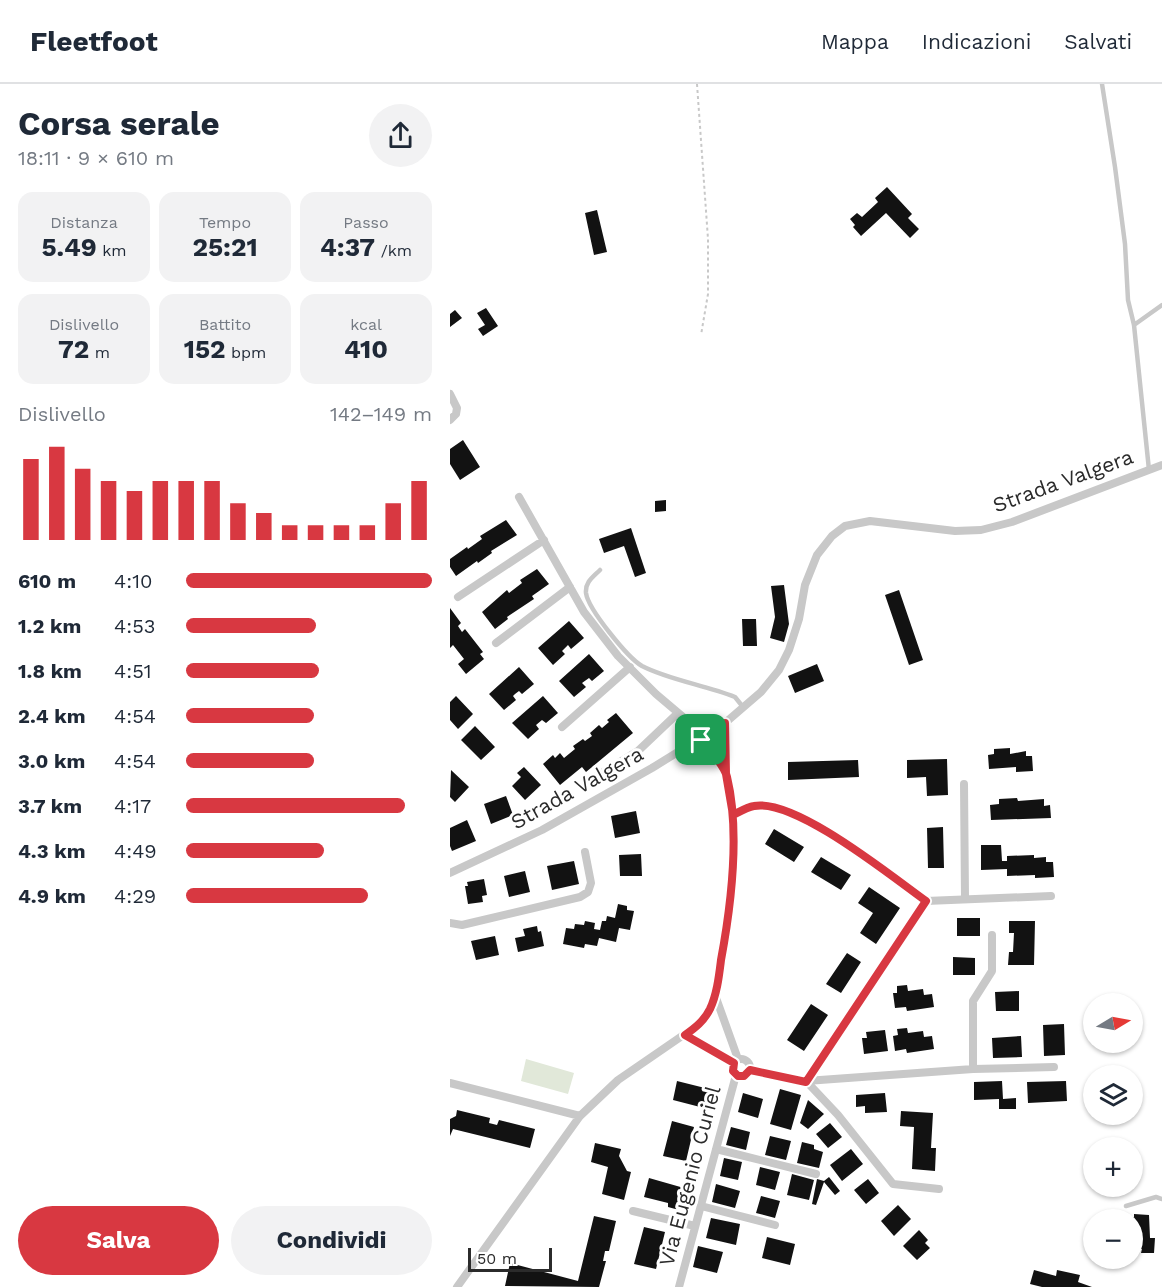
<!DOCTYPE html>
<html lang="it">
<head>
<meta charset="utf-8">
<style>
	:root { --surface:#fff; --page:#f2f2f3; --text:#1f2937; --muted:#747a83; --line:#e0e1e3; --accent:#d83841 }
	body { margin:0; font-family:"Work Sans",sans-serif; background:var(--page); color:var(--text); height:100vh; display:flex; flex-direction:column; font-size:22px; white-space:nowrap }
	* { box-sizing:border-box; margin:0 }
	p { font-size:20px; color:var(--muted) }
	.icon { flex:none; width:33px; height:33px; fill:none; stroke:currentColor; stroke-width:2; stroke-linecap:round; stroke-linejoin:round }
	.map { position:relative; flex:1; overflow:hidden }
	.sheet { display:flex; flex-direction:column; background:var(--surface); width:450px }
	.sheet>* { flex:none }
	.needle { width:39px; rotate:80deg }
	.tools { position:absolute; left:633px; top:909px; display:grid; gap:12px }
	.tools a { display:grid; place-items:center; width:60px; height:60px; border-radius:50%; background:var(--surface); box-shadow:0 2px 4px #0004; font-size:30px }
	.scale { position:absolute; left:18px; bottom:15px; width:84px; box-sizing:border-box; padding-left:6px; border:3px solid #2b2b2b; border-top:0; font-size:16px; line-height:21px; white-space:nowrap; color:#2b2b2b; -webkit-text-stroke:4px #fff; paint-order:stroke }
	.pin { position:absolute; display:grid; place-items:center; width:51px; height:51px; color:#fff; margin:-26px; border-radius:12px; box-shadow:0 3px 9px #0006 }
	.round { display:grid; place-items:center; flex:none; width:63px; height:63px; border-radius:32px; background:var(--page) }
	.summary { display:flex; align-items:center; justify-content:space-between; height:102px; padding:0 18px }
	h1 { font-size:33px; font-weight:700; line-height:45px }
	.figures { display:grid; grid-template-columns:repeat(3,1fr); gap:9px; height:102px; padding:6px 18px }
	.figures div { display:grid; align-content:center; border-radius:15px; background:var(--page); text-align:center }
	.figures b { font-size:26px; font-weight:700 }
	.figures small { font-size:16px; font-weight:400 }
	.figures p { font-size:16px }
	.chart { height:168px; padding:12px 18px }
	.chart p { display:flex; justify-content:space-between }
	.chart svg { width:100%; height:108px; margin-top:6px; stroke:var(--accent); stroke-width:6 }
	.button { display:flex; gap:12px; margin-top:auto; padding:12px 18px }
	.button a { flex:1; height:69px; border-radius:36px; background:var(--accent); color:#fff; font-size:24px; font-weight:700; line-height:69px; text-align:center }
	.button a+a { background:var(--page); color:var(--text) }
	ul { padding:0 18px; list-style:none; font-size:20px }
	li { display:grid; grid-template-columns:96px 72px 1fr; align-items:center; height:45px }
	li i { height:15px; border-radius:8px; background:var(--accent) }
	header { display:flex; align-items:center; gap:36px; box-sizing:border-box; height:84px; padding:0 30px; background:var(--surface); border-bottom:2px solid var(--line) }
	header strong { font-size:28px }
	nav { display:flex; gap:33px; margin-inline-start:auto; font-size:21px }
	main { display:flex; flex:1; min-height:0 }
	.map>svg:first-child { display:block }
	.green { fill:#e1e8d9 }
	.building { fill:#121212 }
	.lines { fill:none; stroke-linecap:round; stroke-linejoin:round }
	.path { stroke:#c8c8c8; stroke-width:2; stroke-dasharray:3 3; stroke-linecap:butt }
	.lane { stroke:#c8c8c8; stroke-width:4.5 }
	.street { stroke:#c8c8c8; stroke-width:8 }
	.route-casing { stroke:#fff; stroke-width:12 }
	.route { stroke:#d83841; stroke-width:8 }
	.labels { text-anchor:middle; stroke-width:6; stroke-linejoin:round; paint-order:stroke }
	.street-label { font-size:21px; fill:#2b2b2b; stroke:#fff }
</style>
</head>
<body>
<header>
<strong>Fleetfoot</strong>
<nav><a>Mappa</a><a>Indicazioni</a><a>Salvati</a></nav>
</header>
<main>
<section class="sheet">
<div class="summary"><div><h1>Corsa serale</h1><p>18:11 · 9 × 610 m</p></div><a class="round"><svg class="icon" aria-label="share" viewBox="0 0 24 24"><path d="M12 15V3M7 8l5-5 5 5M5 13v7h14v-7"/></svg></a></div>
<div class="figures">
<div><p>Distanza</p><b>5.49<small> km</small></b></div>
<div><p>Tempo</p><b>25:21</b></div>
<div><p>Passo</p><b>4:37<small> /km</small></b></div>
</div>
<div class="figures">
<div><p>Dislivello</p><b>72<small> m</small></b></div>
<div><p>Battito</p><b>152<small> bpm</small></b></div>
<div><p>kcal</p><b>410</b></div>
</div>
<div class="chart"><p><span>Dislivello</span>142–149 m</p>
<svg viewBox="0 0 160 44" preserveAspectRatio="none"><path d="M5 44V11M15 44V6M25 44V15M35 44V20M45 44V24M55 44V20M65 44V20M75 44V20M85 44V29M95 44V33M105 44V38M115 44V38M125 44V38M135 44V38M145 44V29M155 44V20"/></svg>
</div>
<ul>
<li><b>610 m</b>4:10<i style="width:100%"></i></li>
<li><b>1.2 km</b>4:53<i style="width:53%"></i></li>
<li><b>1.8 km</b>4:51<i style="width:54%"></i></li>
<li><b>2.4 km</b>4:54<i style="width:52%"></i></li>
<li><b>3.0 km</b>4:54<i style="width:52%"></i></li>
<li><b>3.7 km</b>4:17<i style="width:89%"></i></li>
<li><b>4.3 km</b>4:49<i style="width:56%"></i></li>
<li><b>4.9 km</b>4:29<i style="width:74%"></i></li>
</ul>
<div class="button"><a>Salva</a><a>Condividi</a></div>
</section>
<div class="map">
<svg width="712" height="1203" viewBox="0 0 712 1203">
	<rect width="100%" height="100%" fill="#fff"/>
	<path class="green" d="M76,975l48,14 -6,21 -47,-13z"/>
	<path class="building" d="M437,103l25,27 -4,4 11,11 -9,9 -24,-25 -25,23 -8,-9 2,-2 -5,-6 7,-6 5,4 16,-15 -3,-4z
		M147,126l10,42 -13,3 -9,-42z
		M36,224l12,18 -15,10 -5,-7 7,-4 -8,-12z
		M5,226l7,8 -12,9v-13z
		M13,356l17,27 -20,13 -10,-16v-15z
		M216,416v11l-11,1v-11z
		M56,436l11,15 -26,16 1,2 -14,10 -1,-2 -21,15 -6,-9v-8l17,-12 1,2 14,-10 -2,-3z
		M181,444l15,45 -11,4 -11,-31 -20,7 -5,-14z
		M87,485l12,15 -17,12 2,3 -27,18 1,2 -13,10 -13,-17 25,-22 2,3 13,-10 -2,-3z
		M334,501l5,39 -5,18 -14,-4 5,-21 -4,-31z
		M449,506l24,70 -14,5 -24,-70z
		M0,524l11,15 -3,3 4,6 3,-3 18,23 -3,2 4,5 -18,15 -8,-10 6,-5 -11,-14 -3,3z
		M292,535h14l1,27h-14z
		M119,537l15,17 -13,11 -3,-4 -6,6 3,3 -12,11 -15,-17z
		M139,570l15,17 -12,10 -3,-3 -7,5 4,4 -12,10 -15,-16z
		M367,580l7,17 -29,12 -7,-17z
		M69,583l15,17 -12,10 -3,-3 -4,3 -2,2 3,4 -12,10 -15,-16z
		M6,612l17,18 -15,15 -8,-9v-18z
		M93,612l15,17 -12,10 -4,-3 -6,5 3,4 -11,10 -16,-16z
		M166,629l17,20 -47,39 -4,-5 -22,18 -17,-21 10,-9 2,3 5,-5 4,5 11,-9 -2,-3 10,-7 2,2 7,-5 -2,-3 9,-8 3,3 7,-6 -2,-2z
		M25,642l20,21 -14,13 -20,-20z
		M560,664v6l16,-3v5h6l1,15 -17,1v-5l-27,2 -1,-14 6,-1v-5z
		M497,675l1,36 -21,1 -1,-19 -19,1v-18z
		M408,676l1,17 -71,3v-18z
		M74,683l17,18 -16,15 -13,-14 9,-9 -4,-4z
		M1,686l18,17 -14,15 -5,-5z
		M56,712l7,19 -22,9 -7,-20z
		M567,714l1,3 26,-2v7l6,-1 1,13 -60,2 -1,-15 9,-1v-5z
		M186,727l4,22 -25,5 -4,-22z
		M17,736l9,21 -24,10 -2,-5v-18z
		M493,743l1,41h-16l-1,-40z
		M324,745l30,18 -10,15 -29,-18z
		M531,761h20l1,16h5v-5l27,-1v3l12,-1v5h7l1,15 -19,1v-3l-28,1v-7l-26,1z
		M191,770l1,22h-22l-1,-21z
		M371,773l30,18 -10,15 -30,-18z
		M124,777l5,23 -27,6 -5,-24z
		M75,787l5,21 -21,5 -5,-21z
		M34,795l3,16 -5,1 1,6 -15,2 -3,-18h3l-1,-4z
		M419,803l31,21 -24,36 -16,-11 13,-20 -15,-10z
		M168,820l9,2v4l7,1 -4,19 -11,-2 -3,14 -17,-4 -2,8 -12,-2 -1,4 -21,-4 3,-16 8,1 1,-5 9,1 1,-4 10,2 -1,6 6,1 2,-9h4l1,-5 8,2z
		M507,834h23v18h-23z
		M559,837h26l-1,44h-26l1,-13h4l1,-19h-5z
		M87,842l1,6 3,-1 3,15 -26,6 -3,-14 10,-2 -2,-7z
		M45,852l4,19 -23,5 -5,-19z
		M397,869l14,9 -20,31 -15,-9z
		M503,873l22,1v17h-22z
		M457,901l1,6 15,-2 1,6 8,-1 2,13 -27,4 -1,-4 -11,1 -2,-15h4v-7z
		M569,907v20h-23l-1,-19z
		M361,920l17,11 -24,36 -17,-11z
		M614,940l1,31 -21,1 -1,-31z
		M457,944l1,5 15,-2 1,6 8,-1 2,13 -27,4 -1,-4 -11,2 -2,-15 5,-1 -1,-6z
		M435,946l3,21 -24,3 -2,-16h5l-1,-6z
		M571,952l1,21 -29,1 -1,-20z
		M227,997l32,8 -5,19 -31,-8z
		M552,997l1,18 13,-1v11h-17v-10l-25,1v-18z
		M616,997l1,20 -39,2 -1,-21z
		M330,1005l21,6 -10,35 -21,-6z
		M293,1009l20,6 -5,19 -20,-6z
		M435,1009l2,19 -22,1v-7l-9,1v-12z
		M358,1016l16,14 -16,15 -8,-6z
		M7,1026l33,8 -1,5 8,2 2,-5 36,9 -5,19 -77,-19 -3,7v-17l6,-3z
		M451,1027l32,2 -2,35h5l-1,23 -23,-2 2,-42 -14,-1z
		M222,1037l22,6 -8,34 -23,-5z
		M380,1039l12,14 -14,11 -12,-14z
		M281,1043l19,5 -4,18 -20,-5z
		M320,1052l21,5 -5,19 -21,-5z
		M352,1058l12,3v4l9,3 -4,16 -22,-5z
		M145,1059l26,6 -2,7 8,15 4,1 -7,28 -22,-6 6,-27 -17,-5z
		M401,1065l12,15 -21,17 -12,-16z
		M274,1074l18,4 -4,18 -18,-4z
		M310,1083l20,5 -5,18 -19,-5z
		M342,1090l22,6 -5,20 -22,-5z
		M379,1093l11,14 -5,4 -11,-13 -8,23 -4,-1 5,-25 7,2z
		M199,1094l35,10 -5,22 -11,-3v-4l-24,-6z
		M418,1095l11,14 -13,11 -12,-14z
		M266,1100l24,7 -5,17 -23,-6z
		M311,1112l19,5 -5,17 -19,-5z
		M448,1121l13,14 -17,17 -13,-15z
		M684,1130l15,1 1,23h5l-1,15h-13l1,-4 -10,-1v-28h-12v-3h14z
		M144,1132l22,5 -7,30h-4l-2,10h3l-7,26 -94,-1 5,-23 68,18z
		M261,1134l29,6 -4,21 -30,-7z
		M194,1143l21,5 -9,37 -22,-5z
		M469,1146l9,10 -3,3 5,5 -13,12 -14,-14z
		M317,1153l28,7 -5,21 -28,-7z
		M248,1162l25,6 -6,21 -24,-6z
		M584,1186l22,6 1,-6 23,5 -2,7 14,5h-50l-12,-3z"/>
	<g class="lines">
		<path class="path" d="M247,0l11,155v55l-7,41"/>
		<path class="lane" d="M652,0l13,83 10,77 3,56 6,25 15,145
			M684,241l28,-20
			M150,486c-7,7 -15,12 -14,23 2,16 42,65 56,73 27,14 63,19 93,31l8,10
			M676,1122l30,-9 6,2"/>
		<path class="street" d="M0,310l7,14 -1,6 -6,6
			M69,413l65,115 34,44 38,38 26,22 44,58 -1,-51
			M8,513l86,-57
			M46,559l74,-56
			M112,643l68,-60
			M137,698l51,-31 40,-38
			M514,700l1,114
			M283,731l21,-9 25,1 35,16 112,78 125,-5
			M0,789l92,-43 110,-62 73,-45 36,-31 18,-22 10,-20 10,-31 6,-34 12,-30 15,-19 13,-10 25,-5 85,10 26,-1 31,-8 150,-57
			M0,839l12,2 118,-28 8,-5 3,-9 -6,-31
			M265,911l23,64
			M235,951l49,28
			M282 984a9 9 0 1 1 18 0a9 9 0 1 1-18 0Z
			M523,985v-68l19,-30v-36
			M300,986l56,11 32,34 55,69 46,5
			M356,997l167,-12 81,-2
			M356,997l120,-180
			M0,999l130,33
			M266,1065l100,25
			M251,1122l74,19
			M183,1127l62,15
			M7,1203l123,-171 38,-36 80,-55 11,-14 6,-16 10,-54 8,-88v-38l-7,-41
			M229,1203l57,-212"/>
	</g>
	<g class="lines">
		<g class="route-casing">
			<path id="route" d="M251,656c8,10 23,24 26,37 13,54 4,129 -6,183 -2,16 -4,34 -11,49 -6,12 -15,19 -25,26l49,28 -1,8 5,5h6l6,-6 56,12 120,-181c-35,-25 -131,-103 -172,-95 -7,1 -15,6 -21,9l-7,-41 -1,-51 -24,17"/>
		</g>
		<use href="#route" class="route"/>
	</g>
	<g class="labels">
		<g class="street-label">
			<text transform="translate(613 397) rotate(-20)" y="7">Strada Valgera</text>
			<text transform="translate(127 704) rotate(-29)" y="7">Strada Valgera</text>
			<text transform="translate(240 1092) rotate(-75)" y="7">Via Eugenio Curiel</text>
		</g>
	</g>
</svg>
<div class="tools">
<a><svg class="needle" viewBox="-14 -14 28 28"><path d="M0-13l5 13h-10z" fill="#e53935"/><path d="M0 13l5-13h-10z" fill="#747a83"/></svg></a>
<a><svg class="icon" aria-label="layers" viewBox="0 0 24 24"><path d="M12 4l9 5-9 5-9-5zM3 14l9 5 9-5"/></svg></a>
<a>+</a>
<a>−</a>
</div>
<div class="scale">50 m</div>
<div class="pin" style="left:251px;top:656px;background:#1e9e55"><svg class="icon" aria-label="arrive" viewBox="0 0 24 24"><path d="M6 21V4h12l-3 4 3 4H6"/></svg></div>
</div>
</main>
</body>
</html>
